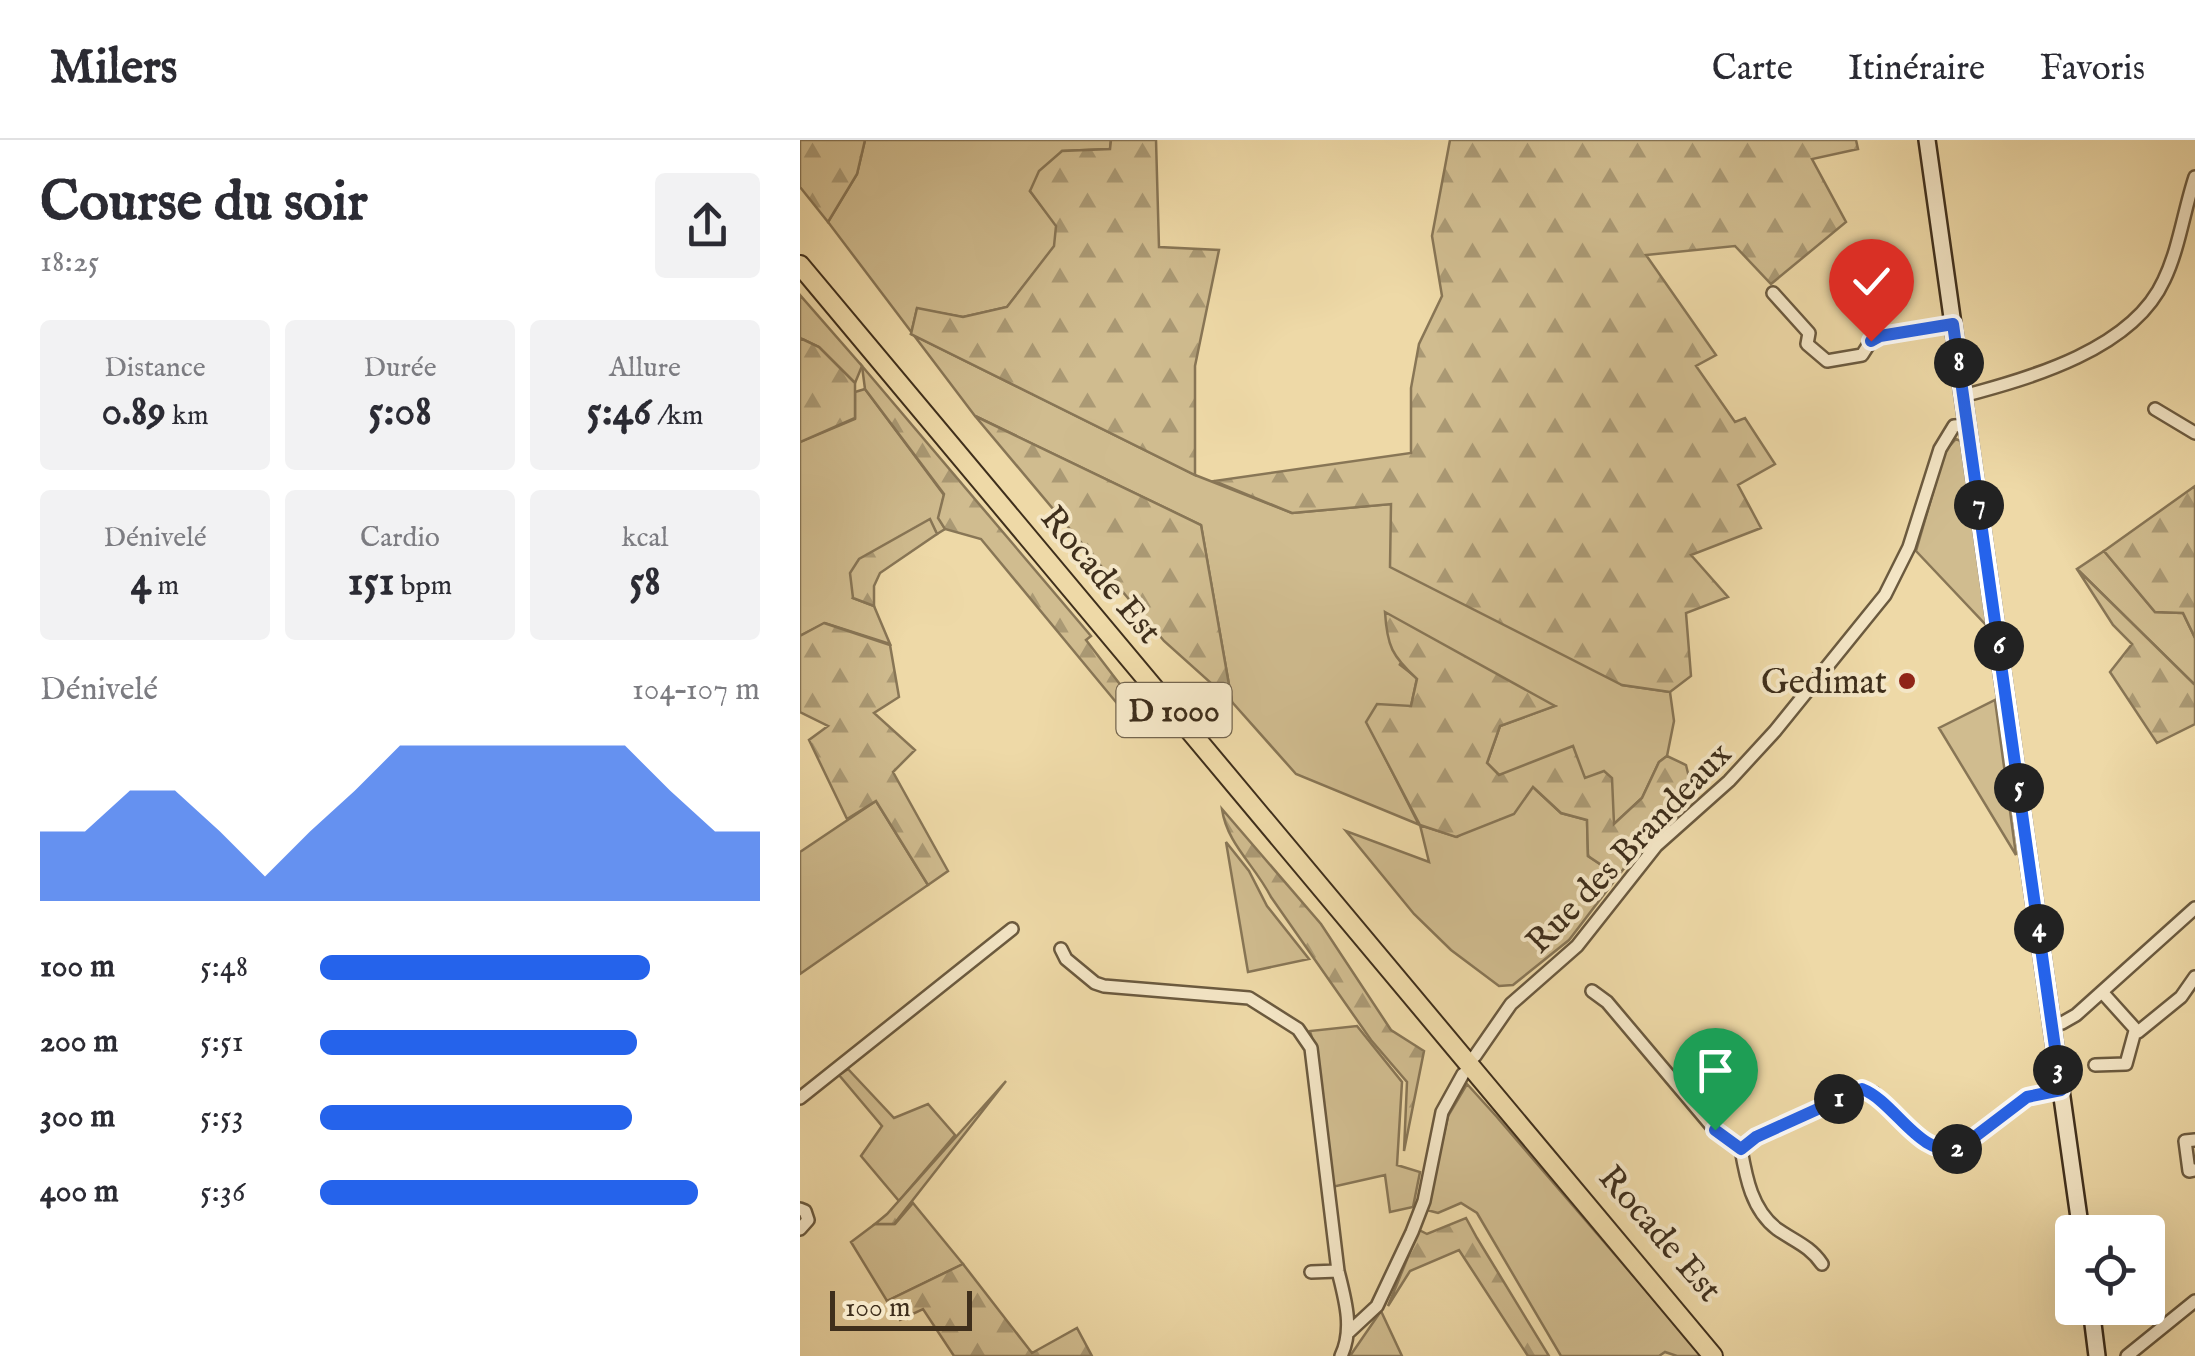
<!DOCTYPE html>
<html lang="fr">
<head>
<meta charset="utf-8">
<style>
	:root { --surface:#fff; --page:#f2f2f3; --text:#2b2b33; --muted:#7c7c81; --line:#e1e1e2; --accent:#2563eb }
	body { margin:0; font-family:"IM FELL English",serif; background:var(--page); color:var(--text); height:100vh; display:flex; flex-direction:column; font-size:38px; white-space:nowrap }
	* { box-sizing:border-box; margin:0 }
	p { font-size:32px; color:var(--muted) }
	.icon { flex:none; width:55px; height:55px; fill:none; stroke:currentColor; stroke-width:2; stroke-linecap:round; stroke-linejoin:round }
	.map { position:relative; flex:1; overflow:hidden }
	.side { display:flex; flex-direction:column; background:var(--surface); width:800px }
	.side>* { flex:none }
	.controls { position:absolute; left:1255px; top:1075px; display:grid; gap:20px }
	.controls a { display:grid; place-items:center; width:110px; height:110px; border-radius:10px; background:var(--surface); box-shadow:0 10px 40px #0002; font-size:50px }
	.scale { position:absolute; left:30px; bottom:25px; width:142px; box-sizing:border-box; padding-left:10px; border:5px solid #3f2f1c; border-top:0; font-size:28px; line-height:35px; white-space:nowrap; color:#3f2f1c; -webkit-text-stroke:8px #f4e6c6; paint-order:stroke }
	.pin { position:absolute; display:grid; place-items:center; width:85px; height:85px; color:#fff; margin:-102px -42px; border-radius:50% 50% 50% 0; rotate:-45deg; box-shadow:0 0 10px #0007 }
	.pin .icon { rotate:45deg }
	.km { position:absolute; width:50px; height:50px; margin:-25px; border-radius:50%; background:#222; color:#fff; font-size:28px; line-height:50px; text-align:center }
	.round { display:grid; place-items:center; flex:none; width:105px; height:105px; border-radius:10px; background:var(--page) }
	.head { display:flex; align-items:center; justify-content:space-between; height:170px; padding:0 40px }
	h1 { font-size:55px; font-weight:700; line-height:75px }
	.stats { display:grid; grid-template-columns:repeat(3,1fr); gap:15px; height:170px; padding:10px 40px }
	.stats div { display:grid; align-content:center; border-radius:10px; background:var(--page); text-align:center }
	.stats b { font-size:42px; font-weight:700 }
	.stats small { font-size:28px; font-weight:400 }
	.stats p { font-size:28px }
	.chart { height:280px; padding:20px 40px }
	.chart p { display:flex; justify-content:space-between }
	.chart svg { width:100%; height:180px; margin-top:10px; fill:var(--accent); opacity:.7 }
	ul { padding:0 40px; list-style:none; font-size:32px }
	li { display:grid; grid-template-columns:160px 120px 1fr; align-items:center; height:75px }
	li i { height:25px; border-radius:12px; background:var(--accent) }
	header { display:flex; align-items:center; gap:60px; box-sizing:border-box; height:140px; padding:0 50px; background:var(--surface); border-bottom:2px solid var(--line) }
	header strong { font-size:48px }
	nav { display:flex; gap:55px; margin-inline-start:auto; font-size:35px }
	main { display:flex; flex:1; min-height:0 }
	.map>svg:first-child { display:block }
	.green { fill:#d0bc8f; stroke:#887656; stroke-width:2.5 }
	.forest { fill:url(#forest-firs); stroke:#887656; stroke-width:2.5 }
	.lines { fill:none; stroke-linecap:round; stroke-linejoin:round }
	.street-casing { stroke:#6b5a3f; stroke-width:16 }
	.secondary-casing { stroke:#3f2f1c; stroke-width:20 }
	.primary-casing { stroke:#3f2f1c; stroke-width:22 }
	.street { stroke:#f4e6c6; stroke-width:11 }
	.secondary { stroke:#f4e6c6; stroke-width:15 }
	.primary { stroke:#eed9a7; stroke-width:18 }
	.route-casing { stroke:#fff; stroke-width:20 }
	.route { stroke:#2563eb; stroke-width:12 }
	.poi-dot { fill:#8f2418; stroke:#f4e6c6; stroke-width:4 }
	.labels { text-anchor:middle; stroke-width:8; stroke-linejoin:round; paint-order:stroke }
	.shield { fill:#f4e6c6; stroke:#75664f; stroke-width:2.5 }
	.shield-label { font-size:32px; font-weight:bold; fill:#3f2f1c }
	.street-label { font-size:35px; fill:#3f2f1c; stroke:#f4e6c6 }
	.poi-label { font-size:35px; fill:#3f2f1c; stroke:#f4e6c6; text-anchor:end }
</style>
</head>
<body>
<header>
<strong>Milers</strong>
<nav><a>Carte</a><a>Itinéraire</a><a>Favoris</a></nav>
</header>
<main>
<section class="side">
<div class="head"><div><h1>Course du soir</h1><p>18:25</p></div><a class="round"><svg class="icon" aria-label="share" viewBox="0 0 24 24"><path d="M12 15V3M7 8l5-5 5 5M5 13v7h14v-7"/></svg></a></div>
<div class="stats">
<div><p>Distance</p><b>0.89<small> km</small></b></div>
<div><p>Durée</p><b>5:08</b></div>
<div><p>Allure</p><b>5:46<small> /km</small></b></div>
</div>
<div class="stats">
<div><p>Dénivelé</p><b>4<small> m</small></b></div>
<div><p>Cardio</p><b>151<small> bpm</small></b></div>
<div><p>kcal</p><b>58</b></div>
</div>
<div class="chart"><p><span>Dénivelé</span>104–107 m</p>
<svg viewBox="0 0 160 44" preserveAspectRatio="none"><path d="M0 44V27L10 27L20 17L30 17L40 27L50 38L60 27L70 17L80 6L90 6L100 6L110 6L120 6L130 6L140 17L150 27L160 27V44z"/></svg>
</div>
<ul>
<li><b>100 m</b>5:48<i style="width:75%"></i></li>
<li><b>200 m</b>5:51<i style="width:72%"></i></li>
<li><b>300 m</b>5:53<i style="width:71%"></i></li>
<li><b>400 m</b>5:36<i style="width:86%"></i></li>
</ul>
</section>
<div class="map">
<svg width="1395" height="1216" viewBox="0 0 1395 1216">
	<defs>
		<pattern id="forest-firs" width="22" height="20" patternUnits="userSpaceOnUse" patternTransform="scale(2.5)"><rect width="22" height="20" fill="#d0bc8f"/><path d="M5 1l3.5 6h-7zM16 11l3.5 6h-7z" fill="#aa9974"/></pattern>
	</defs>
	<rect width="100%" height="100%" fill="#eed9a7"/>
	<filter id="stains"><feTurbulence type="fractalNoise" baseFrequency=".002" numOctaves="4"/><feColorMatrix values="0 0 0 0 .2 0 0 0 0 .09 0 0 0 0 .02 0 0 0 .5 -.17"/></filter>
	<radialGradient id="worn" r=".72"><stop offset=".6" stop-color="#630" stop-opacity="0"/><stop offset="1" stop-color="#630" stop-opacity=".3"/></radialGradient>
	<path class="green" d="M65,0h246l-1,9 -48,2 -32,40 27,35 -2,20 -48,61 -44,10 -46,-8 -6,25 284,141 97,38 99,-9 231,181 48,7 4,29 -7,35 -8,6 -17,36 -29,27 -28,-46 -86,-4 -12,-12 13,-37 54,-20 -155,-42 18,14 -6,28 -44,16 52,103 38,12 76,-50 28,26 26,7 1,36 30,20 -49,64 -56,45 -14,1 -48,-36 -37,-36 -68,-83 83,31 -9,-37 -124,-51 -64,-72 -31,-177 -226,-109 -147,-194 29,-48z
		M0,155l62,71 -7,17 -36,-36 -19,-9z
		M65,249l79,106 -5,23 6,11 -8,5 -7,-14 -77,78 21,8 16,38 -65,-21 -25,13v-194l55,-23v-27z
		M1156,299l7,3 24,184 -71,-75 29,-100z
		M1304,411l51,61 28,1 12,25v47l-118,-116z
		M1195,560l21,155 -77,-127z
		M76,661l52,84 -128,89v-122z
		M426,702l23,29 18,35 42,53 -61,13z
		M557,886l45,56 -5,83 23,7 -7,35 -23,5 -5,-37 -53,12 -16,-135 -6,-21z
		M48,929l46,49 34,-14 27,31 -56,66 -38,-45 21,-30 -43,-51z
		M667,944l29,32 206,240h-25l-12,-4 -6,4h-98l-84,-143 -16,-10 -23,10 -11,-3 21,-94z
		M113,1063l50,61 -76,37 -36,-59 24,-18h20z
		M581,1171l21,45h-52z"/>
	<path class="forest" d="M0,0h65l-8,34 -29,48 -28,-35z
		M311,0h45l3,107 60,3 -24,116v109l-284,-141 6,-26 46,9 44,-10 47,-61 2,-20 -26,-35 9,-20 23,-20 48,-2z
		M650,0h406l2,9 -46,10 34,63 -75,62 -36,-38 -89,9 70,100 -20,11 39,56 10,-4 30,46 -37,21 23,43 -70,27 37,42 -42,16 5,63 -21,16 -48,-7 -232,-118 1,-63 -99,9 -78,-32 197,-28v-65l8,-44 23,-48 -10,-60z
		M0,198l19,9 36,36v35l-55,24z
		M62,226l229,270 -5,4 56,73 -22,-6 -139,-168 -36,-10 -7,-11 6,-24 -79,-105z
		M175,276l226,109 31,177 -68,-61z
		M1395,346v152l-12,-25 -28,-1 -51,-61z
		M130,379l7,15 -57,39 -6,13v20l-21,-8 -3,-25 9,-14z
		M1277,429l118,116v39l-38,19 -47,-71 22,-28 -19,-19z
		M585,472l170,94 -55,20 -13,37 12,12 74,-29 12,32 19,-7 8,7 2,46 28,-26 17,-36 8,-6 19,9 8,33 -54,50 -22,28 -30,-20 -1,-36 -26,-7 -28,-26 -19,27 -58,23 -36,-12 -54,-103 11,-18 34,2 6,-27c-25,-23 -30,-33 -32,-67z
		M24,483l66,22 9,52 -25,16 41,37 -22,22 55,99 -20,14 -52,-84 -29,18 -38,-79 19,-14 -28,-14v-76z
		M422,669l99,115 70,106 33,21 -20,100 3,-69 -36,-42 -100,-143c-17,-33 -44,-53 -49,-88z
		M206,941l-112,143h-19l12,-10z
		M666,1078l11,20 72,118h-21l-69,-106 -49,21 -22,35 31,-76 8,4z
		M163,1124l69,89 45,-25 15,28h-138l-31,-47 -23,11 -13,-19z"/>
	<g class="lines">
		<g class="street-casing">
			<path id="street" d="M973,153l36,40 -2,11 20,17 35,-6 9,-14 9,-5 73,-12
				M1163,256c68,-18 170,-47 201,-116 15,-31 20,-70 31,-103
				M1355,269l40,24
				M261,809l5,10 29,24 9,3 145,12 49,31 13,19 27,223c7,28 16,58 3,85
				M792,851l15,11 108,128 26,19c5,29 11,61 36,80 17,12 33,17 45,35
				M1302,852l36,40 43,-35 14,-20
				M1252,884l10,-1 14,-8 119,-107
				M675,916l36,-52 66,-58 79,-100 73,-65 46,-50 110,-136 24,-48 31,-98 14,-23 14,-1
				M1295,925l31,-1 9,-33
				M0,958l212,-169
				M1395,1000l-10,1 4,30 6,-1
				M941,1009l15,-12 106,-48 12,4c23,22 52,64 86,55l67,-51 34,-7
				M0,1069l5,2 3,9 -8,9
				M511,1132l27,-1
				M549,1192l28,-26 35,-74 12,-31 18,-89 21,-38
				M1327,1216l68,-55"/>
		</g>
		<g class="secondary-casing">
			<path id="secondary" d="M1127,0l154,1092
				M1291,1168l6,48"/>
		</g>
		<g class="primary-casing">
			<path id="primary" d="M0,125l913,1091"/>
		</g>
		<use href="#street" class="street"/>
		<use href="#secondary" class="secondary"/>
		<use href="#primary" class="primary"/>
	</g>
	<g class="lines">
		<g class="route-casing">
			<path id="route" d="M915,990l26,19 15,-12 106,-48c34,13 57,70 98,59l67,-51 34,-7 -108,-766 -73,12 -9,5"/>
		</g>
		<use href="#route" class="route"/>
	</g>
	<circle class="poi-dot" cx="1107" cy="541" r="10"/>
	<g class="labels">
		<rect class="shield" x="316.5" y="543" width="115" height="54" rx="8"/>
		<g class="shield-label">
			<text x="374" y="581">D 1000</text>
		</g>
		<g class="street-label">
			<text transform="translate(302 434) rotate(50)" y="12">Rocade Est</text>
			<text transform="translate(828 707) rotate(-46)" y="12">Rue des Brandeaux</text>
			<text transform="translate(861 1093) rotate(49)" y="12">Rocade Est</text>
		</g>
		<g class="poi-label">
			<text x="1087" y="553">Gedimat</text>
		</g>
	</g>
	<rect width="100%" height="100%" filter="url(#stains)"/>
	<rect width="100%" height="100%" fill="url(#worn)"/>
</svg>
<div class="controls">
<a><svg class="icon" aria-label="locate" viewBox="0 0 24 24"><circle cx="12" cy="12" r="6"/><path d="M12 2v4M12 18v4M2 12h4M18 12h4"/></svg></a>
</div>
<div class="scale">100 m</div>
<div class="pin" style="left:915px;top:990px;background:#1e9e55"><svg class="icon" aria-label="arrive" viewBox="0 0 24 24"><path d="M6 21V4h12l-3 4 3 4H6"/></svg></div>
<div class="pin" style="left:1071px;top:201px;background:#d93025"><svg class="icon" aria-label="check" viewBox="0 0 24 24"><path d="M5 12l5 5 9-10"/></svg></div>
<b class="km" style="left:1039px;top:959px">1</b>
<b class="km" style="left:1157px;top:1009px">2</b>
<b class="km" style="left:1258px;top:930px">3</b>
<b class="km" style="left:1239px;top:789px">4</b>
<b class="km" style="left:1219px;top:648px">5</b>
<b class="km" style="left:1199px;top:506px">6</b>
<b class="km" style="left:1179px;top:365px">7</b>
<b class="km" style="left:1159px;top:223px">8</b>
</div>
</main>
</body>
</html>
